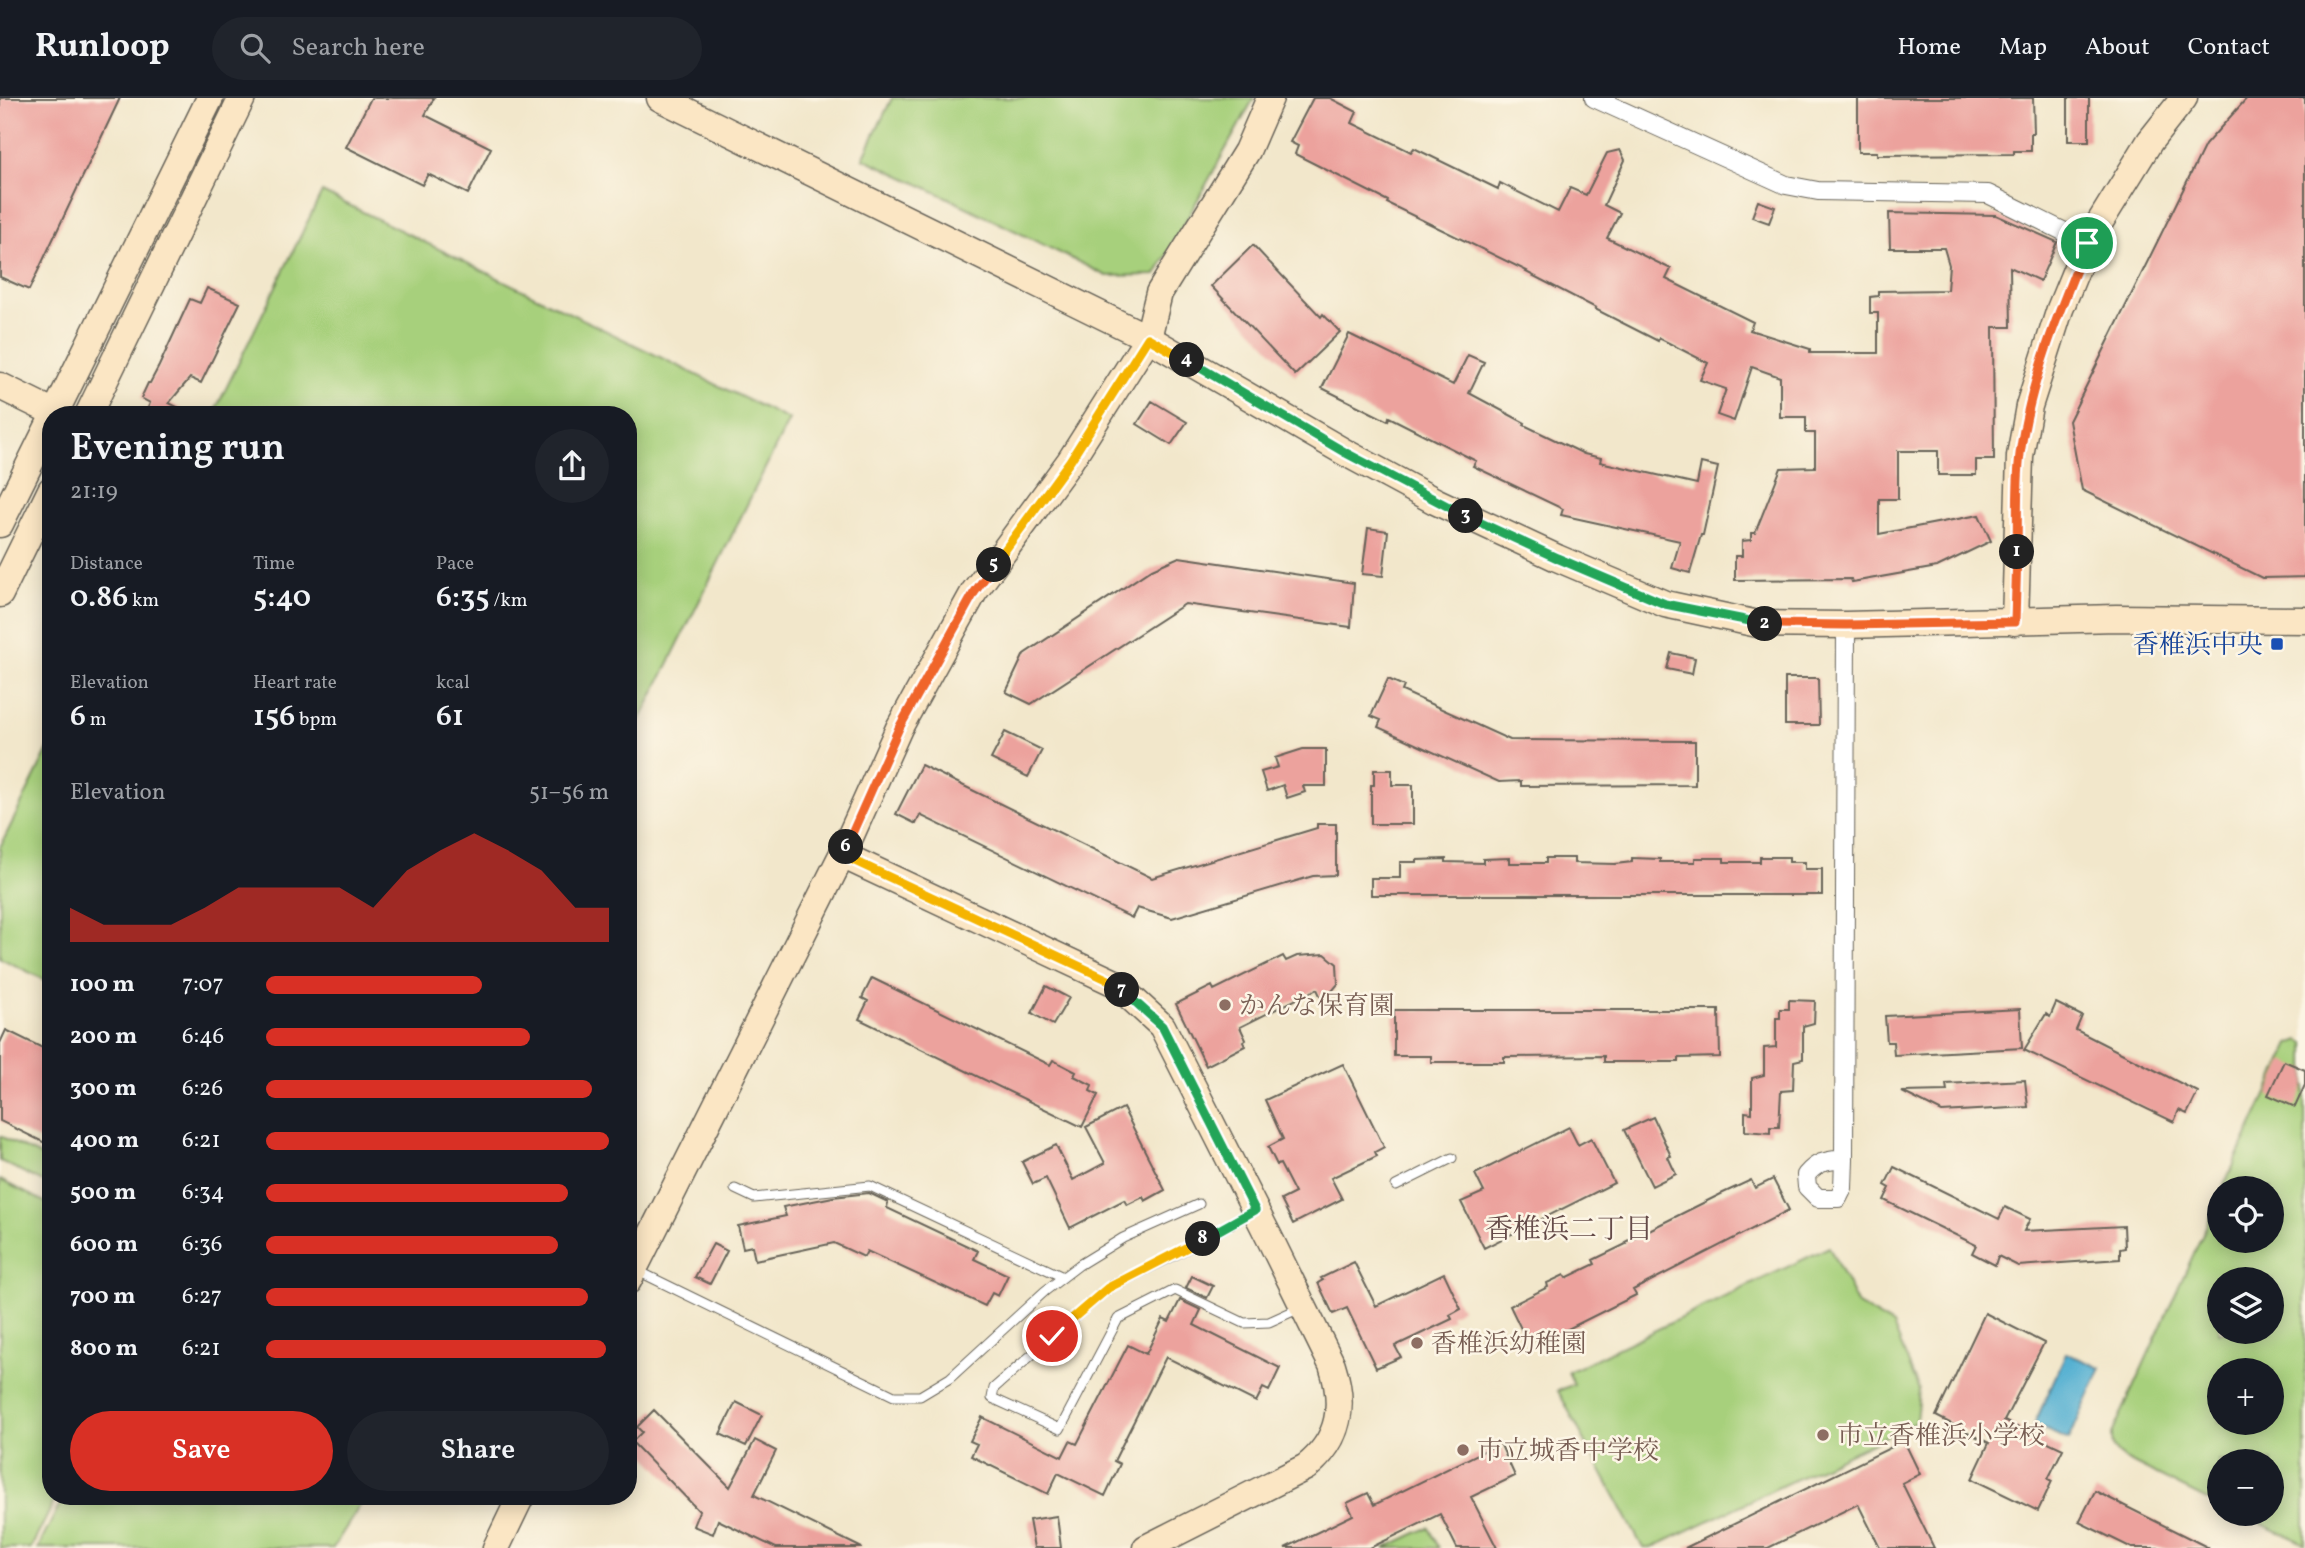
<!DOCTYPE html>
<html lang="en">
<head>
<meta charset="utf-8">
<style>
	:root { --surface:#171b24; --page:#20242c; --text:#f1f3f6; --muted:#9ea1a6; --line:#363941; --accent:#d93025 }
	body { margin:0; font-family:Vollkorn,"Noto Serif JP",serif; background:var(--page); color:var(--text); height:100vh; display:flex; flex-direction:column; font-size:26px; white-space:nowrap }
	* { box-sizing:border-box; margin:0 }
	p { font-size:23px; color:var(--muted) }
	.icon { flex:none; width:38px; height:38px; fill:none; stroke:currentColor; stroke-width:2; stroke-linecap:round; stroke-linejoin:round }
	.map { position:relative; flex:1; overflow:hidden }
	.details { position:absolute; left:42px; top:308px; width:595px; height:1099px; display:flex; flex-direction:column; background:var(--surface); border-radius:28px; box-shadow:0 4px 18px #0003 }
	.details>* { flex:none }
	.controls { position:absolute; left:2207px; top:1078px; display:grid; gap:14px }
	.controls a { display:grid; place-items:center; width:77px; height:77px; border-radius:50%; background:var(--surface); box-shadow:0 4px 18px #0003; font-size:35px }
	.pin { position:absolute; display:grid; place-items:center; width:60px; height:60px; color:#fff; margin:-30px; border:4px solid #fff; border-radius:50%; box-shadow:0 2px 7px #0007 }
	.km { position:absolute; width:35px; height:35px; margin:-18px; border-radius:50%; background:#222; color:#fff; font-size:19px; line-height:35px; text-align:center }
	.round { display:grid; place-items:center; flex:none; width:74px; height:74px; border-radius:37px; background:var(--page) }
	.head { display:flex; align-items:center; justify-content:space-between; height:119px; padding:0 28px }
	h1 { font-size:38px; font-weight:600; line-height:52px }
	.figures { display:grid; grid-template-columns:repeat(3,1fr); gap:10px; height:119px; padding:7px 28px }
	.figures div { display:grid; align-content:center }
	.figures b { font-size:30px; font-weight:600 }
	.figures small { font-size:19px; font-weight:400 }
	.figures p { font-size:19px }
	.chart { height:196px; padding:14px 28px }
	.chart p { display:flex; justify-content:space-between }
	.chart svg { width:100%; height:126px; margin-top:7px; fill:var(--accent); opacity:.7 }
	.cta { display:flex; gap:14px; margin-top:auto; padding:14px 28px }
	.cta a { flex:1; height:80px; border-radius:42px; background:var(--accent); color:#fff; font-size:28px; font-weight:600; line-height:80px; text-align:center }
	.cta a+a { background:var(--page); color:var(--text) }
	ul { padding:0 28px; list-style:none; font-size:23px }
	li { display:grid; grid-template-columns:112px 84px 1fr; align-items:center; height:52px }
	li i { height:18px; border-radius:9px; background:var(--accent) }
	header { display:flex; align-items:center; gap:42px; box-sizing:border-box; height:98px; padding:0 35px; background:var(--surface); border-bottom:2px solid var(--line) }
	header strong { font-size:33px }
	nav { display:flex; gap:38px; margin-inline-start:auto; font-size:24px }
	.search { width:490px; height:63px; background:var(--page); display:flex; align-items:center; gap:18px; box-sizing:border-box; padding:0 24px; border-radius:38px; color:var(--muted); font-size:26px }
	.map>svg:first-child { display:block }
	.green { fill:#a7d07c; stroke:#62764c; stroke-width:2; fill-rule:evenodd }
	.water { fill:#54b0d2; stroke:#386677; stroke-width:2 }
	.building { fill:#eca29d }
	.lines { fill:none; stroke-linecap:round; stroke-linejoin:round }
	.lane-casing { stroke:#676359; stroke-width:11 }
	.street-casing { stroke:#676359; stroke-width:20 }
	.secondary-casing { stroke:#676359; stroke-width:29 }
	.lane { stroke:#fff; stroke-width:9 }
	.street { stroke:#fff; stroke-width:18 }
	.secondary { stroke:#fbe6c4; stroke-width:26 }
	.split-1-casing { stroke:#fff; stroke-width:14 }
	.split-2-casing { stroke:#fff; stroke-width:14 }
	.split-3-casing { stroke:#fff; stroke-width:14 }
	.split-4-casing { stroke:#fff; stroke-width:14 }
	.split-5-casing { stroke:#fff; stroke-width:14 }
	.split-6-casing { stroke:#fff; stroke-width:14 }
	.split-7-casing { stroke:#fff; stroke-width:14 }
	.split-8-casing { stroke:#fff; stroke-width:14 }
	.split-9-casing { stroke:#fff; stroke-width:14 }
	.split-1 { stroke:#f0652b; stroke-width:9 }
	.split-2 { stroke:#f0652b; stroke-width:9 }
	.split-3 { stroke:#22a559; stroke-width:9 }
	.split-4 { stroke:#22a559; stroke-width:9 }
	.split-5 { stroke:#f5b400; stroke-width:9 }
	.split-6 { stroke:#f0652b; stroke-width:9 }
	.split-7 { stroke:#f5b400; stroke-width:9 }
	.split-8 { stroke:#22a559; stroke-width:9 }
	.split-9 { stroke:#f5b400; stroke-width:9 }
	.transit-dot { fill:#1a4fb4; stroke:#fcf5e5; stroke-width:2.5 }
	.education-dot { fill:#8d6e63; stroke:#fcf5e5; stroke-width:2.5 }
	.labels { text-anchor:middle; stroke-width:5; stroke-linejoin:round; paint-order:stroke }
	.transit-label { font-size:26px; fill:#164399; stroke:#fcf5e5; text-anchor:end }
	.education-label { font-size:26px; fill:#785e54; stroke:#fcf5e5; text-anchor:start }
	.neighbourhood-label { font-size:28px; fill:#654b49; stroke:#fcf5e5 }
</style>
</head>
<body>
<header>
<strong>Runloop</strong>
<div class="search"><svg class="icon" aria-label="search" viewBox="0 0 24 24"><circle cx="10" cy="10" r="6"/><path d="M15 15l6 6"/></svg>Search here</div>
<nav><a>Home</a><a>Map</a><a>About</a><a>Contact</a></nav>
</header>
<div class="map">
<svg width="2305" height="1450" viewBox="0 0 2305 1450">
	<rect width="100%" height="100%" fill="#fcf5e5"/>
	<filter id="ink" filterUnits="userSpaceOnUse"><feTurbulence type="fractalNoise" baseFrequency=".0143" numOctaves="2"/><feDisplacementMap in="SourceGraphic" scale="14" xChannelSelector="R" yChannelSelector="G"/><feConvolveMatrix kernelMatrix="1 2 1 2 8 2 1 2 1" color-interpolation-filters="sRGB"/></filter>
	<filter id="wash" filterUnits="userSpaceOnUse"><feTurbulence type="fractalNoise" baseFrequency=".00686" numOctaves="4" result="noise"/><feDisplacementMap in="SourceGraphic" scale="28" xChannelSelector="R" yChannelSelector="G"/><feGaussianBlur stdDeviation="1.57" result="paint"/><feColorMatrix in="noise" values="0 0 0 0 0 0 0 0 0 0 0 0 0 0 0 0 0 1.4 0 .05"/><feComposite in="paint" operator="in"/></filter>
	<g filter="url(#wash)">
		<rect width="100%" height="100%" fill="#f2e7cb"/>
		<path class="green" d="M892,0h362l-98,177 -49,1 -163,-80 -81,-38z
			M322,94l467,228 -161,325v-330h-415z
			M51,646v239l-51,-25v-111z
			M2300,942l5,3v501l-65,-30h32v-53h-53v45l-96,-48c-10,-6 -11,-13 -11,-24l107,-236v43h53v-53h-49l67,-144zM2219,1181h53v53h-53zM2219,1272h53v53h-53z
			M0,1038l51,25v25l-51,-25z
			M0,1082l51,25v291h6l-26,52h-31z
			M1829,1149l29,58 35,20 26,65 -3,32 -265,126h-8l-85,-157 16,-7 -6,-12z
			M64,1398h302l-33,52h-295z
			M1429,1429l10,21h-54z"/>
		<path class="water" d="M2066,1255l35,15 -32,72 -35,-15z"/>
		<g id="blocks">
			<path class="building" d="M0,0h120l-91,192 -29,-13z
				M371,0h63l-9,17 66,33 -23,46 -40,-20 -6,11 -76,-38z
				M1313,0h17l27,14 -5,11 59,29 3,-4 84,41 2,-6 58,29 12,-24 16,7 21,-42 13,-3 5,10 -21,45 16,8 -13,25 64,31 -5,10 87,43 -3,8 60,19v4h68v-40h-8v-16l8,-1v-5l69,-1 2,-25 -5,-17h-54l-1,-35 107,2 61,27 -17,39 -30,-14 1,60h-18l1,133h-18v15h-38v-24h-40v48h-19v35l100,-19 12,26 -54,26 -85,15 -1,-3 -116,1v-24h7v-15l9,-1v-7h4l26,-65 34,-1v-34h-9v-16h-26v-40l-28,-10 -18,54 -17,-6 9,-26 -26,-9 8,-17 -49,-25 -1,3 -63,-32 1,-1 -70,-36 1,-1 -140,-68 1,-2 -93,-47 3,-8 -8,-4z
				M1858,0h175l1,35h-3v18h-17v3l-137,1v-3h-19z
				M2068,0h21v43h-21z
				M2247,0h58v479l-43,1 -180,-88 -13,-69 136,-276z
				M1758,103l17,6 -6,16 -17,-6z
				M1253,147l68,72 2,-3 17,18 -45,43 -84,-89z
				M207,190l33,15 -39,80 -11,-5 -21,25 24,12h-48l5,-12 -9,-5 7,-15h2l9,-17 31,-67 10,4z
				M1349,236l104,51 15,-30 16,7 -15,31 56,30 -1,2 60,29 17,4 -1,4 97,22 4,-21 17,4 -15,68h-2l-11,38 -18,-5 8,-27 -119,-26 2,-6 -90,-43 3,-5 -87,-44 -1,4 -66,-33z
				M1152,303l35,21 -16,23 -34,-21z
				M1368,430l20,3 -5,45 -21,-2z
				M1179,459l175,26 -3,44 -166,-23 -154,100 -25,-12 18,-38 128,-85z
				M1671,555l24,5 -3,16 -25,-5z
				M1785,580h33l1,47h-34z
				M1388,581l16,7 -2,5 108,49 185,1v44l-174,1v-5l-22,1 -121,-55 3,-7 -10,-4z
				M1005,634l37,18 -14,27 -37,-18z
				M1303,651h23v37h-23l2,6 -18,6 -4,-13 -16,6 -6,-19 17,-5 -3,-9z
				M921,667l231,113 165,-50v-4h19v51l-23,1 -141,42 -35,-10 -5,10 -212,-103 -4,9 -20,-10z
				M1374,672h18v15h21v39h-42v-39h3z
				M1760,759h29v5h16v7h17v26h-451v-17h29v-16h17v-2l29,-1v3l37,1v-4l27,-1v5h36v-5h28v5l41,1 17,-2v-4l28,1v3h35v-4h29v4h36z
				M1325,856l12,10 1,20 -15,18 -6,-13 -77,38 6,13 -3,2 2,4 -39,20 -30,-62 36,-18 2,4 69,-34 3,5 11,-5z
				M872,880l178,87 3,-5 23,12 -2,4 18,9 -2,6 8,4 -16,32 -223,-108 9,-18 -6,-3z
				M1046,888l23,12 -16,27 -21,-12z
				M1789,902l26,1 -1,22 -11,3v33l-9,2 -1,29 -12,1 -2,36h-9v6l-25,-2v-19l7,1v-35l12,-3v-27l12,-1v-29h4v-9h9z
				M2056,905l26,13 -6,14 122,62 -11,22 -8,-4 -5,12 -150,-72 22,-36 4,3z
				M2020,911l2,39 -128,7 -1,-13h-6l-2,-26z
				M1394,912h325l1,47 -41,1v4h-75v-6l-100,1v5h-73v-6h-37z
				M6,932l45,22v94l-51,-25v-78z
				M2284,963l21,9v15l-10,22 -27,-12z
				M1343,966l41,83 -9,5 2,4 -46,22 11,21 -49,25 -12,-24 14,-7 -15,-29 -3,1 -9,-18 15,-8 -18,-39z
				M2025,982l3,27 -86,5 -40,-20 45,-1 -1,-7z
				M1123,1010l42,82 -20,11 -2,-4 -16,8 -3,-5 -54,28 -24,-50 -13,6 -11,-22 34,-17 17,35 32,-17 -19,-36z
				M1653,1019l18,39 -3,1 8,17 -24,12 -28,-56z
				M1569,1029l9,18 13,-7 23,45 -130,65 -23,-46 23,-10 -9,-18z
				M1894,1069l105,52 6,-12 25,12 -6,12 100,-5 1,22 -5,1v10l-102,7 -20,-10 -3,9 -23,-12 4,-8 -92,-45 6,-12 -5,-3z
				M1773,1081l16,31 -156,80 3,5 -98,49 -5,-11 -8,4 -15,-31 38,-19 -1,-4 17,-8 2,3 29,-14 -2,-4 33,-16 -1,-2 96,-48 30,-14 4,8z
				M869,1095l19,9 -1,6 91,43 -4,8 34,16 -10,21 -6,-3 -7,13 -118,-55 -3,6 -30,-14 -79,17 -3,-14 -9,2 -5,-22 48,-10 -3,-9 50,-10z
				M713,1146l14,7 -17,33 -15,-7z
				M1354,1164l22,44 68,-33 17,36 -11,6 2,4 -57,27 6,11 -25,11 -29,-60 -14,6 -15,-31 5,-3 -2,-2z
				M1192,1178l21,10 -6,12 -21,-10z
				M1180,1202l21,10 -7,15 86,43 -11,23 -6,-3 -7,14 -90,-45 -52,104 6,3 -15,32 -47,-23 -10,21 -77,-38 6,-12 -7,-3 12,-24 80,40 8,-16 7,3 51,-99 18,9 17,-35 6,3z
				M1985,1215l59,30 -40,78 59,28 -15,30 4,2 -14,30 -66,-32 17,-36 -53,-27z
				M736,1304l26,13 -16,31 -26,-12z
				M654,1312l76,77 25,-47 21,11 -22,44 108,53h-86l-58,-28 -5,14 -20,-8 6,-15 -67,-69 10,-10 -5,-5z
				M1904,1343l16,33 -18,9 32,65h-54l-22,-44 -90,44h-83z
				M1500,1345l15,33 -44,21 26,51h-40l-17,-34 -70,34h-85l68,-33 -6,-12 21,-10 6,12z
				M2095,1393l114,57h-77l-53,-26z
				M1057,1418l4,32h-27l-5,-28z"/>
		</g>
	</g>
	<g filter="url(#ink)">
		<use href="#blocks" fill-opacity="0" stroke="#676359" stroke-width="2"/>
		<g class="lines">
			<g class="lane-casing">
				<path id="lane" d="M1396,1088l56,-28
					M735,1091l19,9 116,-12 193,91
					M1254,1113l-79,44 -67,33 -114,100 -2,10 68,31 58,-110 57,-29 69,33 25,-1 31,-14
					M638,1173l256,125h26l30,-18 95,-87 34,-26 44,-27 76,-34"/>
			</g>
			<g class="street-casing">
				<path id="street" d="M1594,0l192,87 32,6 170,3 99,49
					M1844,1061c-18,2 -26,2 -38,16l1,12 11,11h20l5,-10 1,-29 2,-534"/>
			</g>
			<g class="secondary-casing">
				<path id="secondary" d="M660,0l488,240 198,115 89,48 122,57 108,46 93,20 88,1 270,-7 189,2
					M0,288l59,29
					M54,317l156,-317
					M88,317l154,-317
					M0,426l51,-103
					M0,496l51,-104
					M2015,524l5,-166 9,-50 31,-97 27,-66 63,-102 34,-43
					M842,757l273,128 47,43 109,215 61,124c13,40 9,74 -26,102l-160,81
					M628,1183l214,-426 57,-127 75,-136 96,-131 78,-123 11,-45 88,-142 23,-53
					M496,1450l25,-52"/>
			</g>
			<use href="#lane" class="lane"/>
			<use href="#street" class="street"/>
			<use href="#secondary" class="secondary"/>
		</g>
	</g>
	<g class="lines" filter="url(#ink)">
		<g class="split-1-casing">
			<path id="split-1" d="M2017,454c1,-32 -1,-66 3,-98 10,-73 39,-143 67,-211"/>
		</g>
		<g class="split-2-casing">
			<path id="split-2" d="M1765,526l81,1 169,-3 2,-70"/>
		</g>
		<g class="split-3-casing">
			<path id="split-3" d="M1466,418l91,42 108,46 100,20"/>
		</g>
		<g class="split-4-casing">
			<path id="split-4" d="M1187,262l159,93 120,63"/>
		</g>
		<g class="split-5-casing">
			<path id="split-5" d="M994,467l76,-104 78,-123 39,22"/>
		</g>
		<g class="split-6-casing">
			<path id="split-6" d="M846,749l53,-119 75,-135 20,-28"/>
		</g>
		<g class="split-7-casing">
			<path id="split-7" d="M846,749l-4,8 273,128 7,7"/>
		</g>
		<g class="split-8-casing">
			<path id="split-8" d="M1122,892l40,36 93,184 -52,29"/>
		</g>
		<g class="split-9-casing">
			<path id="split-9" d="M1052,1238l56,-48 95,-49"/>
		</g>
		<use href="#split-1" class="split-1"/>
		<use href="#split-2" class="split-2"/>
		<use href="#split-3" class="split-3"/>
		<use href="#split-4" class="split-4"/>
		<use href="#split-5" class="split-5"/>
		<use href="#split-6" class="split-6"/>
		<use href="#split-7" class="split-7"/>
		<use href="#split-8" class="split-8"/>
		<use href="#split-9" class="split-9"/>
	</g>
	<rect class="transit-dot" x="2270" y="539" width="14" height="14" rx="3.5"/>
	<g class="education-dot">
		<circle cx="1225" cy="907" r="7"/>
		<circle cx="1417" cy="1245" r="7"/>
		<circle cx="1823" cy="1337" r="7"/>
		<circle cx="1463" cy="1352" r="7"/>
	</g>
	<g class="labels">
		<g class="transit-label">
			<text x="2263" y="555">香椎浜中央</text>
		</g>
		<g class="education-label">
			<text x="1239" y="916">かんな保育園</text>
			<text x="1431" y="1254">香椎浜幼稚園</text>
			<text x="1837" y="1346">市立香椎浜小学校</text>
			<text x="1477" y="1361">市立城香中学校</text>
		</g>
		<g class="neighbourhood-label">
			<text x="1569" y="1140">香椎浜二丁目</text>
		</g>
	</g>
</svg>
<div class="controls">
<a><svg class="icon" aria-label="locate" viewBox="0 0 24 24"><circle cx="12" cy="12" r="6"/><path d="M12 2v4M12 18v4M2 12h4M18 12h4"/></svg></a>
<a><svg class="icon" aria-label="layers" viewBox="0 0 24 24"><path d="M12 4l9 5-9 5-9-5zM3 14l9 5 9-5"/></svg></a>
<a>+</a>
<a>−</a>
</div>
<div class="pin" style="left:2087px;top:145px;background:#1e9e55"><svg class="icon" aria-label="arrive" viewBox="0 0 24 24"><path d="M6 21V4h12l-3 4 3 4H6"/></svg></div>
<div class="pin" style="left:1052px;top:1238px;background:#d93025"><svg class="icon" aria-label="check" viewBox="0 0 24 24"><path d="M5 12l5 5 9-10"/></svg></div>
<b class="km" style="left:2017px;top:454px">1</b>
<b class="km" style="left:1765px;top:526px">2</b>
<b class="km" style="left:1466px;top:418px">3</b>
<b class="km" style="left:1187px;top:262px">4</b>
<b class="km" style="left:994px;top:467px">5</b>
<b class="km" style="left:846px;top:749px">6</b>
<b class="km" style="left:1122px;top:892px">7</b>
<b class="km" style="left:1203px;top:1141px">8</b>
<section class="details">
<div class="head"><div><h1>Evening run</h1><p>21:19</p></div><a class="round"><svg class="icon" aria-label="share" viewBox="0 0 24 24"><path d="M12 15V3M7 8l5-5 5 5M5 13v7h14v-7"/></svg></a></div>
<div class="figures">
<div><p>Distance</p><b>0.86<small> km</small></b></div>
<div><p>Time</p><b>5:40</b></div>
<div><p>Pace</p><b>6:35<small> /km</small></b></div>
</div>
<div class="figures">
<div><p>Elevation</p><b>6<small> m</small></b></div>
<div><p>Heart rate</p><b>156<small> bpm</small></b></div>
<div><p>kcal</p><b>61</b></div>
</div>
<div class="chart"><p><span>Elevation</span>51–56 m</p>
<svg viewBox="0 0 160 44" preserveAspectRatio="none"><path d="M0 44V32L10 38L20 38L30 38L40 32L50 25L60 25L70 25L80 25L90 32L100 19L110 12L120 6L130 12L140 19L150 32L160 32V44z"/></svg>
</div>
<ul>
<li><b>100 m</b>7:07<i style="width:63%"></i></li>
<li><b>200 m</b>6:46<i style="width:77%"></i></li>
<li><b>300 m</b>6:26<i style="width:95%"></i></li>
<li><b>400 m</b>6:21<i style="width:100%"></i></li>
<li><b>500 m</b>6:34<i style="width:88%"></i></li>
<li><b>600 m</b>6:36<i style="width:85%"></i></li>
<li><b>700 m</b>6:27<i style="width:94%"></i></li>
<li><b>800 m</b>6:21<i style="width:99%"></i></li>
</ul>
<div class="cta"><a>Save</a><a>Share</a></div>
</section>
</div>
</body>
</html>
